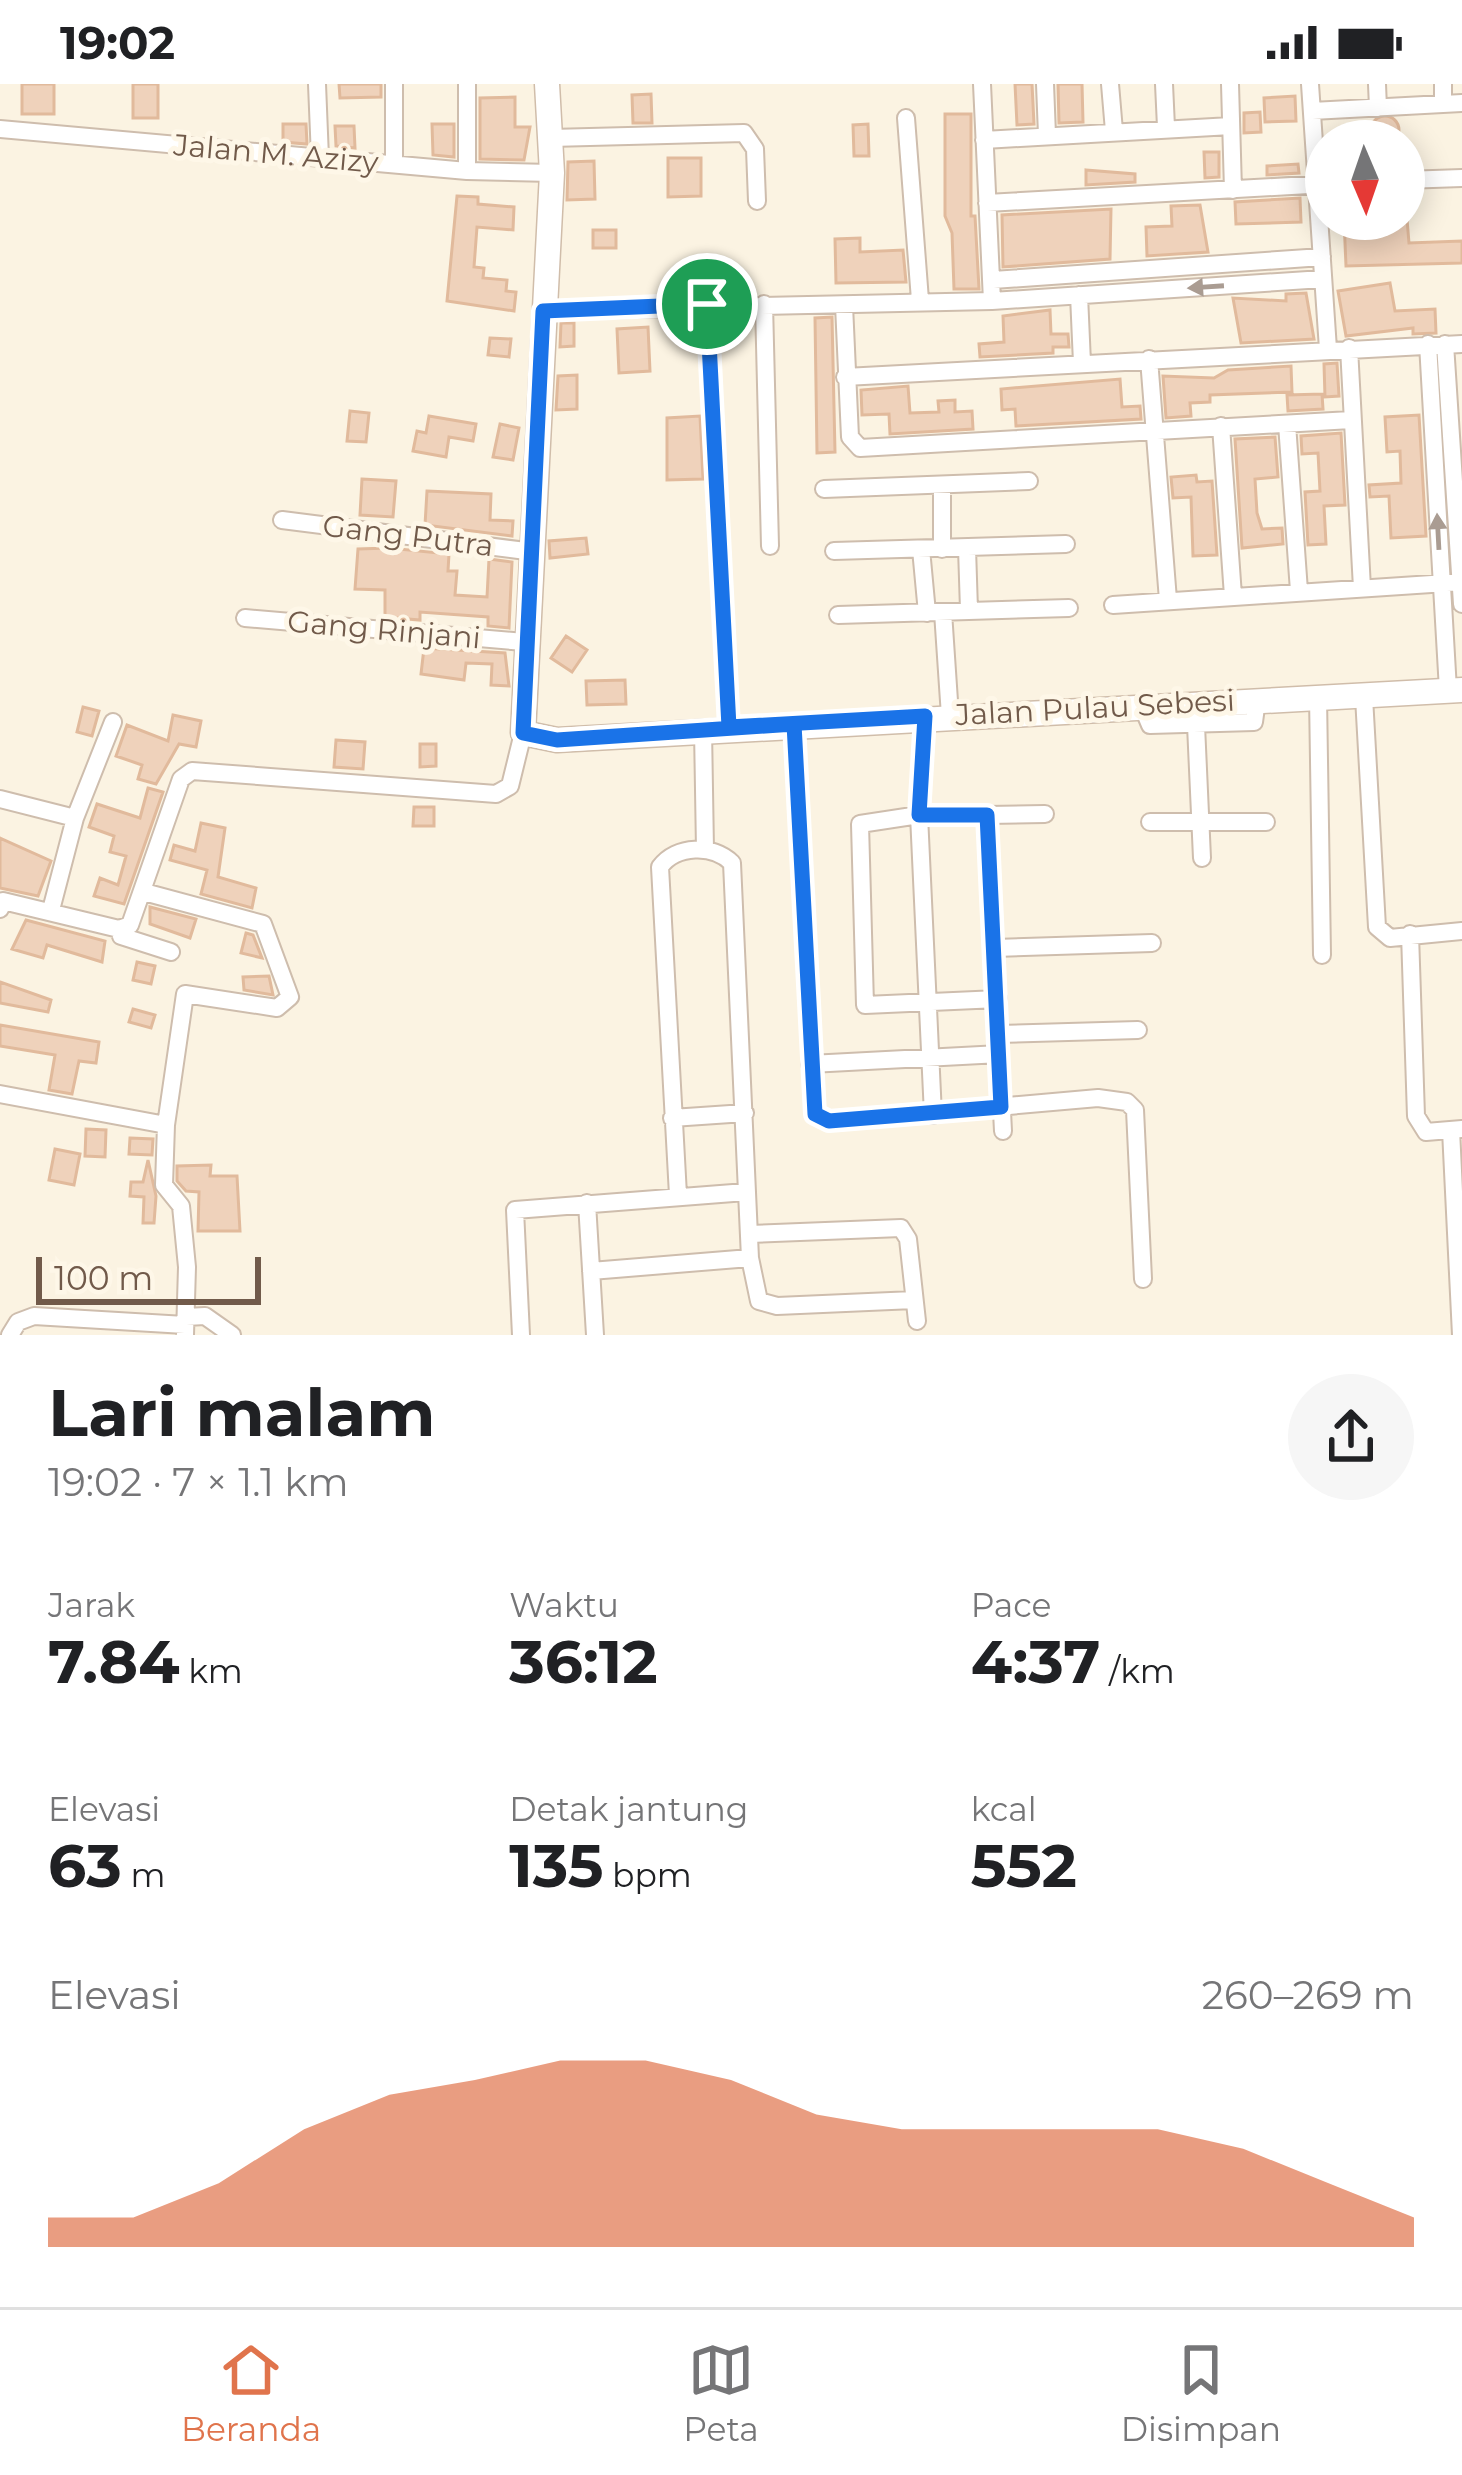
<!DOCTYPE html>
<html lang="id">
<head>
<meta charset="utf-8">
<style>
	:root { --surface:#fff; --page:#f6f6f6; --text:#202124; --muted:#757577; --line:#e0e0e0; --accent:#e0744c }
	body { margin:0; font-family:Montserrat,sans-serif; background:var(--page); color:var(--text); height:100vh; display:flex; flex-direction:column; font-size:45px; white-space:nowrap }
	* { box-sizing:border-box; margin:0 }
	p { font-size:39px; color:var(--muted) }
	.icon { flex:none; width:66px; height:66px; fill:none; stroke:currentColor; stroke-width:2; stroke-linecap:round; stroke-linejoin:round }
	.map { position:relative; height:1251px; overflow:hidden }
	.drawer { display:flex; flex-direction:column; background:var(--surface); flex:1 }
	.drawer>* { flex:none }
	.needle { width:78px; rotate:178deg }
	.buttons { position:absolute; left:1305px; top:36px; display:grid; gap:24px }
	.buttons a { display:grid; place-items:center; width:120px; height:120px; border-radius:50%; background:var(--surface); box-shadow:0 6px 30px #0003; font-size:60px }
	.scale { position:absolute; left:36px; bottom:30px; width:225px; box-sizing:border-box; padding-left:12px; border:6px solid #715a4a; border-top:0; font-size:33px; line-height:42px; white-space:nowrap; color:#715a4a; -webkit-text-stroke:9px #fef7e8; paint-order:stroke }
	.pin { position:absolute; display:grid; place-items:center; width:102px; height:102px; color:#fff; margin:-51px; border:6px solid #fff; border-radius:50%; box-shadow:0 3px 12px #0007 }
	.round { display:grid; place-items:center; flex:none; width:126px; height:126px; border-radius:63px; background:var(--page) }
	.headline { display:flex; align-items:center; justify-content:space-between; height:204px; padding:0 48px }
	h1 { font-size:66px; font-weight:700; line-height:90px }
	.figures { display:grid; grid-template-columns:repeat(3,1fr); gap:18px; height:204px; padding:12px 48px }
	.figures div { display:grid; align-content:center }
	.figures b { font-size:60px; font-weight:700 }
	.figures small { font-size:33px; font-weight:400 }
	.figures p { font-size:33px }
	.chart { height:336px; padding:24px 48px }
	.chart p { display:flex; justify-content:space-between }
	.chart svg { width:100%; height:216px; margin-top:12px; fill:var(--accent); opacity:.7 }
	.status { display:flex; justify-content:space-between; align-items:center; height:84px; padding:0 60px; background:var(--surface); direction:ltr }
	.status svg { height:33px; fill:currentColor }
	.tab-bar { display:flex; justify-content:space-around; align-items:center; height:168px; border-top:3px solid var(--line); background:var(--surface); font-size:33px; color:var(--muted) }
	.tab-bar a { display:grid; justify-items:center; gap:6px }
	.tab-bar .on { color:var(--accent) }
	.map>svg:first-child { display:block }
	.building { fill:#efd2bb; stroke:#e1ba9c; stroke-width:3 }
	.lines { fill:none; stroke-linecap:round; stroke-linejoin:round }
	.street-casing { stroke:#cebdad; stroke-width:20 }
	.secondary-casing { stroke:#d0bdaa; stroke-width:27 }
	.street { stroke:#fff; stroke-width:16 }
	.secondary { stroke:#fff; stroke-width:24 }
	.oneway { fill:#aa9c92 }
	.route-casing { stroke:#fff; stroke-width:24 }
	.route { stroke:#1a73e8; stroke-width:15 }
	.labels { text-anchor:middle; stroke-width:10; stroke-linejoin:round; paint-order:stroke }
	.street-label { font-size:30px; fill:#715a4a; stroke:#fef7e8 }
</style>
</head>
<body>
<div class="status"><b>19:02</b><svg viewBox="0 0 49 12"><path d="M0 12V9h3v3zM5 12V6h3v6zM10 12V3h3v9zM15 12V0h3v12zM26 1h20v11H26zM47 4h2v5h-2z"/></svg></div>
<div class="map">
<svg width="1462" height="1251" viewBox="0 0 1462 1251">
	<rect width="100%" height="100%" fill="#fbf3e2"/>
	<path class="building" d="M22,0h32v30h-32z
		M133,0h25v34h-25z
		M339,0h42v13l-41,1z
		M1015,0h17l2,40 -17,1z
		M1058,0h24l1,38 -24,1z
		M651,10l1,29h-19l-1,-28z
		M1295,12l1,25 -31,1 -1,-24z
		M515,13v30h15l-6,33 -44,-1v-61z
		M1260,28l1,20 -17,1v-20z
		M945,30h26v102h4l4,73h-25l-2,-56 -7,-17z
		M1371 46a14 14 0 1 1 28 0a14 14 0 1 1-28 0Z
		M283,40h23l1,20 -24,-2z
		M432,40h22v33l-21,-2z
		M868,40l1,32h-15l-1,-31z
		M335,42h19l1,22 -19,-2z
		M1204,68h15v25l-14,1z
		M668,74h33v38l-33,1z
		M594,77l1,38 -28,1 1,-38z
		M1298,80l1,9 -32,2v-9z
		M1086,86l49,4v8l-49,3z
		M457,112l21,1v7l36,3 -1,23 -36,-3 -3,40 10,1 -1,10 24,2 -1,11 10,1 -2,19 -67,-10z
		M1300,114l1,24 -65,2 -1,-22z
		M1200,121l8,47 -61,4 -1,-29 26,-1 -1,-20z
		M1111,125l-1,50 -107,8 -1,-52z
		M1344,135h63l2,24 53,-2v22l-116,3z
		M593,146h23v18h-23z
		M860,154v14l43,-2 3,32 -70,1 -1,-44z
		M1390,199l5,28 40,-2 1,24 -23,1v-6l-67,8 -8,-45z
		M1306,209l8,46 -73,4 -8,-45 53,3v-7z
		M1050,226l1,24h17l1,13h-16v6l-73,4 -1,-13 25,-2 -1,-26z
		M832,233l3,135 -18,1 -2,-135z
		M561,239h13v23l-14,1z
		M648,243l2,44 -31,2 -2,-44z
		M490,254l21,1 -2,18 -21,-2z
		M1337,279l2,33 -14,1 -1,-33z
		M1291,282l1,26 -82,3v7l-20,1 1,13 -25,2 -3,-42 51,2 14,-8z
		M577,291v34l-21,1 2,-34z
		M1120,295l2,28 18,-1 1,13 -125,7 -1,-17 -13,1 -1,-21z
		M908,302l2,27 29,-1 -1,-11 17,-1v12l17,-1 1,18 -83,5 -1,-20 -27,1 -1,-25z
		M1322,310l1,15 -35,2 -1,-16z
		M350,327l19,2 -3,29 -19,-1z
		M1419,331l7,121 -35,2 -2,-42 -19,1 -1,-12 32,-2 -1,-32 -13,1 -2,-35z
		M429,332l47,8 -3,17 -24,-4 -3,20 -33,-6 4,-20 9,2z
		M700,332l3,63 -36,1v-62z
		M500,340l19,4 -6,32 -20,-3z
		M1341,349l4,72 -21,1 2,38 -18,1 -3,-53 15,-1 -2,-38 -16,1 -1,-18z
		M1275,353l3,40 -23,2 2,34 5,16 20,-1 1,16 -41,4 -7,-109z
		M1196,391l1,7 15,-1 5,74 -24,1 -2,-59 -18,1 -2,-21z
		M362,395l34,2 -3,36 -33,-2z
		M427,407l64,3 -1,26 23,1 -1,15 -87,-11z
		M586,454l2,16 -38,4 -1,-17z
		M389,464l60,6 -1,17h9l-2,24 32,2 2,-38 23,3 -3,66 -21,-2v-9l-68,-5v8l-35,-3v-27l-30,-1 3,-40z
		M566,552l21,14 -15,22 -21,-14z
		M424,564l81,5 4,33 -18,-1 1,-21 -26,-1 -2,17 -43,-6z
		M625,596l1,24 -39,1 -1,-24z
		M83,623l16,4 -7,25 -15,-4z
		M173,631l28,6 -5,26 -17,-3 -23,40 -18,-5 4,-14 -26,-9 11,-31 41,16z
		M336,656l29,2 -2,27 -29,-2z
		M420,660h16v22l-16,1z
		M148,704l15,4 -39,112 -30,-8 6,-18 18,7 8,-29 -16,-4 4,-16 -25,-9 8,-23 43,14z
		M414,723h20v19h-21z
		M201,739l24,5 -7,49 38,11 -4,20 -51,-14 6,-24 -37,-10 4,-15 21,6z
		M0,754l51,23 -13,35 -38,-8z
		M150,823l46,12 -6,19 -40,-14z
		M26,836l79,21 -3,21 -55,-17 -4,13 -31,-9z
		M246,849l7,2 9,23 -21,-5z
		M137,878l18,4 -4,18 -18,-4z
		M269,892l4,19 -29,-5 -1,-13z
		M0,898l51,18 -3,12 -48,-9z
		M133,925l22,6 -4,13 -22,-6z
		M0,941l99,17 -3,21 -17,-2 -7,33 -23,-4 6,-35 -55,-9z
		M86,1045l20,1 -1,27 -20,-1z
		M130,1054l23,1 -1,16 -23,-1z
		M55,1065l25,5 -6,31 -25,-5z
		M148,1076l8,36 -2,27h-11l1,-26 -14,-1 1,-14h12z
		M211,1081l-1,11h27l3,55h-42l1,-39 -13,-1 -9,-10v-15z"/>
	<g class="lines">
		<g class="street-casing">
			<path id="street" d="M317,0l3,74
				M394,0v80
				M467,0v87
				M1045,0l2,51
				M1110,0l4,47
				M1164,0l2,43
				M1230,0l3,106
				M1310,0l18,265
				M1377,0l1,24
				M1443,0v20
				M1312,27l150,-8
				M906,34l14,182
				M0,45l467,42 85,2
				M551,54l193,-5 11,16 2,52
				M984,56l247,-14
				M1404,96l58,-2
				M987,119l339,-19
				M993,196l329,-23
				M1079,211l3,68
				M992,217l331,-22
				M707,220l22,423
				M764,220l6,242
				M844,221l6,132 10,11 491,-28
				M543,227l449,-10 -10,-217
				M1428,260l20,346
				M1445,260l17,260
				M1349,264l13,240
				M1149,275l19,241
				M845,293l617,-33
				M1287,340l12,167
				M1221,342l12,170
				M824,405l205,-8
				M282,436l252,32
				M967,464l2,62
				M921,465l6,64
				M942,465v-64
				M834,467l232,-7
				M1113,521l349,-23
				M943,528l7,104
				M838,531l231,-7
				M245,534l279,24
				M1318,612l4,259
				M1364,613l13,230 13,11 72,-7
				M1195,619l7,155
				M1142,622l8,19 104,-3 3,-22
				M925,632l-6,99 14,300
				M794,640l21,390 14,8 269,-24 29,4 8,8 8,169
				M703,645l2,121
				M0,715l75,19
				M987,731l58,-1
				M1150,738h116
				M144,808l119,32 27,73 -13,11 -92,-14 -19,131
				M0,825l3,-8 116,28 11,-4 51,-146 11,-8 304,23 14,-8 13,-53
				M51,826l24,-92 38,-96
				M119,845l2,7 50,16
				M1410,850l6,182 10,16 36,-3
				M995,864l157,-5
				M998,915l-133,6 -5,-181 59,-9h68l16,316
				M999,950l139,-4
				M810,980l190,-10
				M0,1010l166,31 -2,60 17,21 6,61 -2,68
				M672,1034l73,-5
				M1451,1046l10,205
				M678,1111l-18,-328c16,-22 53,-23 72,-4l18,395 9,43 18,5 137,-6
				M587,1119l8,132
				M749,1150l152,-6 7,11 9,82
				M591,1187l159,-13
				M186,1233l19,-1 27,19
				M10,1251l8,-13 16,-6 151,9
				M521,1251l-6,-125 231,-18"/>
		</g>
		<g class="secondary-casing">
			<path id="secondary" d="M547,0l5,89 -29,560 34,7 905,-50"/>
		</g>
		<use href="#street" class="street"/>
		<use href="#secondary" class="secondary"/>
	</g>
	<defs><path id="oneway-solid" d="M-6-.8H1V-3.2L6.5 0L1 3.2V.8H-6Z" transform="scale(3)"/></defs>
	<g class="oneway">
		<use href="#oneway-solid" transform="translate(1206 203) rotate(176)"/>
		<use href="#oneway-solid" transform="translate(1438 448) rotate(-93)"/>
	</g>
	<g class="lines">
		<g class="route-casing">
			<path id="route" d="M707,220l-164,7 -20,422 34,7 237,-16 21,390 14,7 172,-14 -14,-292h-68l6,-99 -196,11 -22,-423"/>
		</g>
		<use href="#route" class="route"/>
	</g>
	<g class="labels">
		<g class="street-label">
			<text transform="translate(276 70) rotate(5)" y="10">Jalan M. Azizy</text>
			<text transform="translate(408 452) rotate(7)" y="10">Gang Putra</text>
			<text transform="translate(384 546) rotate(5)" y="10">Gang Rinjani</text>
			<text transform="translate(1095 624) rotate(-3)" y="10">Jalan Pulau Sebesi</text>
		</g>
	</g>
</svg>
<div class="buttons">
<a><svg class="needle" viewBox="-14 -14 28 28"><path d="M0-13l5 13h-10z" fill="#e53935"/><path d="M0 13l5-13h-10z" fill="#757577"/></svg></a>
</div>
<div class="scale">100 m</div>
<div class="pin" style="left:707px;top:220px;background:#1e9e55"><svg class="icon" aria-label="arrive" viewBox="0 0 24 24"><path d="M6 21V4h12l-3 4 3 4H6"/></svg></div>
</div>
<section class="drawer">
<div class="headline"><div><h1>Lari malam</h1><p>19:02 · 7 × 1.1 km</p></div><a class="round"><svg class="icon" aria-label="share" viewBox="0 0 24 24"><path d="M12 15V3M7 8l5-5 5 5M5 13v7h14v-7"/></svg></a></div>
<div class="figures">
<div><p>Jarak</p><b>7.84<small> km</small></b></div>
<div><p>Waktu</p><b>36:12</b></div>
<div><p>Pace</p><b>4:37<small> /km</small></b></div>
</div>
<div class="figures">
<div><p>Elevasi</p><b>63<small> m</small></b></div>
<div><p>Detak jantung</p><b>135<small> bpm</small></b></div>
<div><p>kcal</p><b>552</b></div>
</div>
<div class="chart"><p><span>Elevasi</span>260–269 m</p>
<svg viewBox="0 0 160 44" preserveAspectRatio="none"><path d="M0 44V38L10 38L20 31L30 20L40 13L50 10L60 6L70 6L80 10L90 17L100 20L110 20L120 20L130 20L140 24L150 31L160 38V44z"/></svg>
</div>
</section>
<nav class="tab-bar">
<a class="on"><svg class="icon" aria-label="home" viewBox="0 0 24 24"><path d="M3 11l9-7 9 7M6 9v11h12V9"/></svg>Beranda</a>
<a><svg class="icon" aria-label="map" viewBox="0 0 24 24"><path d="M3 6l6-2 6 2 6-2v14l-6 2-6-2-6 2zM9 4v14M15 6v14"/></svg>Peta</a>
<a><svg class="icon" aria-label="saved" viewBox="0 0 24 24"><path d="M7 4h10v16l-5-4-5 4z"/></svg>Disimpan</a>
</nav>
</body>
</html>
